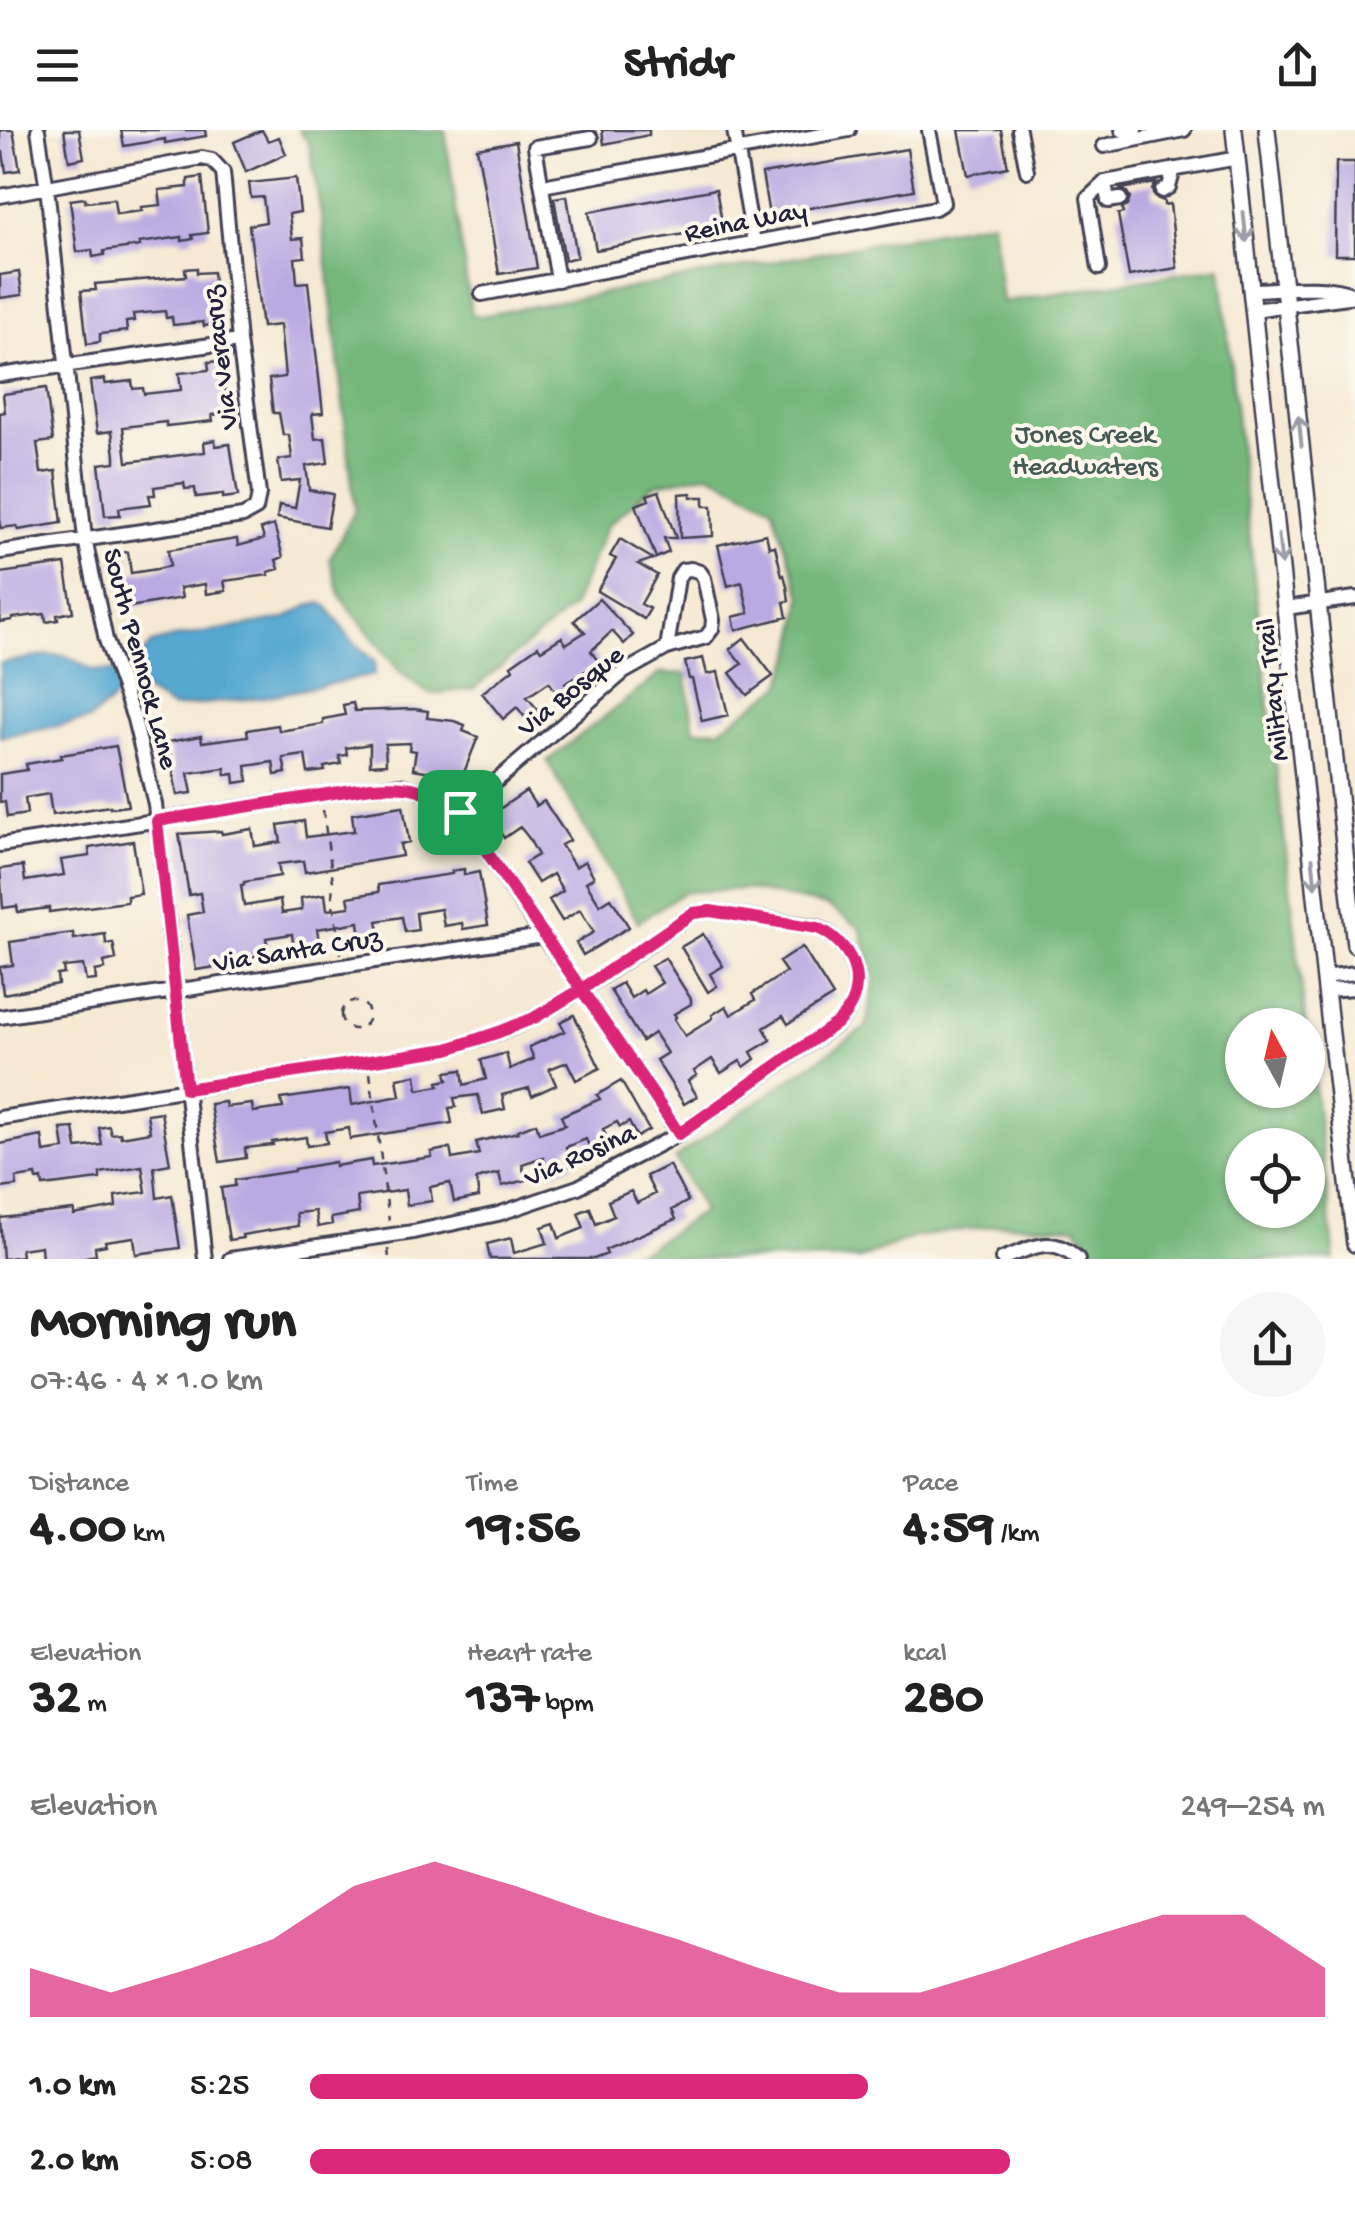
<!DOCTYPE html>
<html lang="en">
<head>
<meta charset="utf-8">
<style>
	:root { --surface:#fff; --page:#f6f6f6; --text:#222; --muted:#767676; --accent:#db2777 }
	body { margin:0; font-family:"Gochi Hand",sans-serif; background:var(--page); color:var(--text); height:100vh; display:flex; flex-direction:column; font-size:38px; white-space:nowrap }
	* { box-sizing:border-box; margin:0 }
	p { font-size:32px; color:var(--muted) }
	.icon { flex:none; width:55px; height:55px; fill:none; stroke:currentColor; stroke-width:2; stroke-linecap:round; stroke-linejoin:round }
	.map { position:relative; height:1129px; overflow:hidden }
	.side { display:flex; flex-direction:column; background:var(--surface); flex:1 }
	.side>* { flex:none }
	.needle { width:65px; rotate:352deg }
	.controls { position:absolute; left:1225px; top:878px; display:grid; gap:20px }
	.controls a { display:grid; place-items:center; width:100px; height:100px; border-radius:50%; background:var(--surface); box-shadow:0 2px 8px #0004; font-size:50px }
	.pin { position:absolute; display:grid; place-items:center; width:85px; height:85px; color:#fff; margin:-42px; border-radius:20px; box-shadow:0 5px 15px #0006 }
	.round { display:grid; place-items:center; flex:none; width:105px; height:105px; border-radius:52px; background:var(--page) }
	.summary { display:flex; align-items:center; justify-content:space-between; height:170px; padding:0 30px }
	h1 { font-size:55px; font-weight:700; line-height:75px }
	.stats { display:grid; grid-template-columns:repeat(3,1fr); gap:15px; height:170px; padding:10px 30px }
	.stats div { display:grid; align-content:center }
	.stats b { font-size:50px; font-weight:700 }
	.stats small { font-size:28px; font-weight:400 }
	.stats p { font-size:28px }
	.chart { height:280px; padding:20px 30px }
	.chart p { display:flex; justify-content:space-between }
	.chart svg { width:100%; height:180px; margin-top:10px; fill:var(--accent); opacity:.7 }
	ul { padding:0 30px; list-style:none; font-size:32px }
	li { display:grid; grid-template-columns:160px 120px 1fr; align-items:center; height:75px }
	li i { height:25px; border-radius:12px; background:var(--accent) }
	header { display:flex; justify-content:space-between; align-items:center; height:130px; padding:0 30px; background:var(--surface); font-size:45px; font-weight:700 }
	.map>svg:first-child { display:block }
	.forest { fill:#76b87c; stroke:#4c6d5c; stroke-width:2.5; fill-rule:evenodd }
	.water { fill:#56a8d1; stroke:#3c6586; stroke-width:2.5 }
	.building { fill:#baa9e2 }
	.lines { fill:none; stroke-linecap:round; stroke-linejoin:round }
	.minor-casing { stroke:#424052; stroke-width:18 }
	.major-casing { stroke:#424052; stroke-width:20 }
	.path { stroke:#424052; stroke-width:2.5; stroke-dasharray:8 8; stroke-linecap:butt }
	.minor { stroke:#fff; stroke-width:12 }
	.major { stroke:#fff; stroke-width:15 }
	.oneway { stroke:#9c9ca7 }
	.route-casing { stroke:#fff; stroke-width:20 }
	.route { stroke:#db2777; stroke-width:12 }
	.labels { text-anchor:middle; stroke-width:8; stroke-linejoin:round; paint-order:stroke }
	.street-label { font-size:28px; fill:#22223b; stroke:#fbf7ec }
	.park-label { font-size:28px; fill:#445955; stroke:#fbf7ec }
</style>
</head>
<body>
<header><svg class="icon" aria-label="menu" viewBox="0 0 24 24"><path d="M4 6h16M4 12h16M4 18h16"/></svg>Stridr<svg class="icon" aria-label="share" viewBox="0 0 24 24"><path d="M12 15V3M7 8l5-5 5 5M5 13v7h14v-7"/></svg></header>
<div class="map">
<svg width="1355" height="1129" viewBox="0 0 1355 1129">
	<rect width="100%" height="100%" fill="#fbf7ec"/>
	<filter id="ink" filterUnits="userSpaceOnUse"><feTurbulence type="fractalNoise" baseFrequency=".01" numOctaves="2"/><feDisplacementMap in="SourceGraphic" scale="20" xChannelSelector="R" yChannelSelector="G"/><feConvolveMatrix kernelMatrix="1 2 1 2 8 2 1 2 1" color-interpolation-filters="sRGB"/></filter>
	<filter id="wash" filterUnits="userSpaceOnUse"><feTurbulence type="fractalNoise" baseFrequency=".0048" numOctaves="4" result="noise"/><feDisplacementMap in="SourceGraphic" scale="40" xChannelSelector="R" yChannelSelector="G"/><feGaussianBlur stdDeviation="2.25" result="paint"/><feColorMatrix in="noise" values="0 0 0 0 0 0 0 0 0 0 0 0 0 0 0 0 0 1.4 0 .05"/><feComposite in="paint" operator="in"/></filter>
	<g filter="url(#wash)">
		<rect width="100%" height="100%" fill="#f5e9d3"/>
		<path class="forest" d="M298,0h147l26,184 9,2 512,-95 10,81 219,-35 20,196 65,562h-64v65h66v-56l27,225h-236l-22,-32 -73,-3 -89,13 -57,22h-240l27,-10 58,-38 -28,-53 191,-131 9,-48 -15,-51 -32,-22 -81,-17 -63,3 -46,30 -91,-161 114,-88 25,1 8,56 26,-1 61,-43 13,-36 8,-54 -30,-90 -63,-33 -55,12 -47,41 -35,82 -99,81 -44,5 -28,-21 -60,-75 -11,-39 25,-50 -33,-288 -13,-78zM1242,1015h66v65h-66z"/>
		<path class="water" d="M321,473l6,3 23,33 25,23 -1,13 -110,22 -92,11 -27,-17 -12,1 -14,3 -30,25 -89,17v-74l51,-8 15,1 26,14 28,2 12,-5 19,-23 23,-6 110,-19 24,-13z"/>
		<g id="blocks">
			<path class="building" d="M0,0h13l7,40 -14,2 -3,-20h-3z
				M64,0h15l5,28 -15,3z
				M121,0h84l1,6 -41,7v-4l-41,7z
				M262,0l6,11 11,-4 7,17 -40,18 -12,-30z
				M602,0h47v5l-45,9z
				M959,0h42l7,37 -40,8z
				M516,11l21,127 -38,6 -22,-126z
				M907,19l7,41 -145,25 -7,-41z
				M1336,32h19v93h-20z
				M202,47l6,56 -16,2 1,4 -11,2v-4l-43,6 1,3 -36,5v4l-11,2 -1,-7 -15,2 -7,-52 15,-2v4l29,-3 2,15 26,-3 -1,-4 20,-2 -2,-15 29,-3v-8z
				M296,48l4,34 -11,2 3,25 11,-1 2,19 -10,1 2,25 11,-1 15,131 -11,1 3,25 10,-1 3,25 -22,3 3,24 24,4 -6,33 -50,-9 2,-13 16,3 5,-28 -19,2 -3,-22 14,-2 -3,-23h-6l-4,-22h-6l-4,-34 16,-2 -5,-52 -18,2 -13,-102 17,-3 -3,-25 -12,1 -2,-15z
				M1156,53l-4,7 2,7 10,4v4l6,-1 7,64 -48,8 -11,-62 5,-1 -1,-4 5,-3 3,-8 -3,-6 -6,-3z
				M716,59l7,38 -127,23 -7,-38z
				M567,66l10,61 -12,3 -11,-62z
				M197,138v5l16,-1 5,52 -14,2 -1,-4 -30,3 -1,-8 -6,1 -1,-7 -32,3 1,7 -8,1 1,9 -27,3v8l-13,2 -6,-53 15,-1 -1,-6 91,-8 -1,-7z
				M19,142l3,23 -22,3v-23z
				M222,231l6,52 -16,2 1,6 -47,5v-4l-43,5 4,35 78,-10 -1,-10 11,-2 1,6 14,-2 8,52 -15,2v-4l-27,3 -1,-9 -10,1 -1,-6 -30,4 1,8h-6l2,9 -32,4 1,7 -15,1 -6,-52 16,-2v-6l-3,-25 -15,2 -7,-52 15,-2v5l27,-3 1,8 10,-1 1,6 37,-4 -2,-17 30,-3 -1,-8z
				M46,258l7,53 -16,2 4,30 15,-2 6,52 -44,7 -1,-4 -17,2v-115l5,-1 -2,-18z
				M659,361l17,47h-12l5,14 -13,6 -20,-53 13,-5 -2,-5z
				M691,363v4h13v9h8l1,30 -33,2 -1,-44z
				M274,395l9,32 -7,3 3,9 -11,3 1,3 -45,6 2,10 -20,3 -1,-10 -25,4 2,10 -58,10 -6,-40 -4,1 -2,-15 16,-2 3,21 26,-4 13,-3 -2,-16 69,-11 1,7 26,-7 -3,-10z
				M766,404l3,13 6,-1 7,30 2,-1 3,11 2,15 -5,1 3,15 -51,13 -3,-13 16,-4 -7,-31 -14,4 -10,-41z
				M620,409l33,20 -15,5 19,11 -16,29 9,5 -6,10 -47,-28 19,-32 -6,-3z
				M65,434l8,48 -16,3 1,5 -12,2 -1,-8 -33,4v2l-12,2v-49z
				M599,469l34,36 -9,9 -12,-13 -21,20 8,12 -34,20 5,7 -10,7 -11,-15 -22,15 12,14 -12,9 -10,-13 -14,12 -21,-26 31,-24 -2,-4 27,-19 3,4 21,-13 4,7 19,-12 -11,-11z
				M744,508l29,38 -26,19 -17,-22 12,-9 -12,-15z
				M703,528l4,16 11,-2 10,43 -26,6 -10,-42h-3l-4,-17z
				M353,573l2,8 59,-2 14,2 -1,7 27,3 11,4 -2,6 15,6 -19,48 -23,-8 1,-4 -24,-4 3,-18 -7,-1 1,-7 -25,1 1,20 -16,1v-21l-24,4 1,7 -8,1 2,8 -17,3 1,4 -17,2 -3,-18 -22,3 3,15 -11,2 -2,-13 -27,4 2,15 -13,2 -1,-9 -8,1 -1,-7 -37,5 4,20 -15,2 -9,-53 33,-6 1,6 46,-6 -1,-6 31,-5 1,6 44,-7v-5l22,-4 -2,-10z
				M116,616l12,60 -18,2v-2l-58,9 -3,-21 -24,4 2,16 -20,3 -2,-15h-5v-28l27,-4 -1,-6 36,-6 -1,-3z
				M526,661l10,15 8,-5 26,39 -9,5 14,22 10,-6 9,16 -8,5 14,23 11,-7 18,29 -46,28 -7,-12 18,-11 -14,-22 -18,11 -13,-21 14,-9 -10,-17 -15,9 -13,-20 13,-8 -10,-18 -8,-10 -16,11 -15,-22z
				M403,676l6,36 -9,2 2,12 -97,16 -2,-11 -25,3 2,12 -36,6v3h-3l3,21 36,-6 2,13 20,-3 -1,-12 24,-4 2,16 23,-3 -2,-10 31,-5 -1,-7 74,-11v-3l12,-2v6l15,-3 9,53 -25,4 -1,-6 -18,3 -3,-17 -25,4 2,17 -13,2 -3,-15 -25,4 3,14 -19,3 -2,-16 -42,7 3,18 -26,4 -2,-17 -26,4 3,16 -27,4v5l-46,7 -9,-55 16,-3 -3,-19 -11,2 -10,-61 42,-3 1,3 30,-5 3,17 26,-4 -3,-17 26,-4 2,16 48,-6 -2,-17z
				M133,711l8,53 -14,2v6l-78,10v-4l-31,4 -1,-6 -14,2 -3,-39 23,-3 2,15 39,-6 -3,-15 29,-4 -1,-8z
				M73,803l1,6 31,-5 1,10 7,-1 3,16 -12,3 1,7 -10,2 1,9 -10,1 -3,-16 -20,2 1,7 -7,1 1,9 -55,10 -3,-27 13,-2 -3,-23z
				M703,804l20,32 -13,8 7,12 -9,6 -27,-45z
				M802,817l31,49 -45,28 -5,-8 -19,12 7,12 -20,12 4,7 -11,8 -4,-6 -19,12 -9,-14 -18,12 3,4 -9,6 9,15 -13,8 -28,-44 11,-7 -13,-20 -12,8 -32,-51 12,-7 9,15 12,-8 2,4 17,-11 -11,-17 14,-8 26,41v5l-17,10 2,3 -2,2 11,17 28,-18 -1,-3 14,-9 5,9 24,-15 -3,-6 34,-22 -7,-10z
				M574,885l26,53 -24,12 -9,-18 -18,7 7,16 -24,11 -3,-8 -27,7 3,14 -22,5 -5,-19 -24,3 2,9 -7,1 3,15 -102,16 -1,-11 -24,4 2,11 -20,3 -1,-9 -34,5 1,3 -28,3 1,10 -26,4 -10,-58 15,-2 1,5 26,-3 1,8 30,-4 -2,-9 69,-10 2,16 48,-9 -3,-18 19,-3 2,15 21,-4 -1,-4 10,-2 -2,-8 16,-2 2,15 22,-6 -5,-19 25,-7 4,16 24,-10 -5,-12 36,-16 -5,-9z
				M621,951l28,49 -12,7 -8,-15 -9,5 -3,-5 -14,7 7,16 -18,8 -6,-14 -20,8 6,18 -24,8 -5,-16 -21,7 4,16 -24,6 -3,-13 -23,6 3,18 -25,5 -4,-19 -20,4 2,14 -25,4 -2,-15 -48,7 2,16 -28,5 1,6 -14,3 -3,-16 -19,2 2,13 -56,9 1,3 -14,2 -8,-52 14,-2v-6l59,-9v-2l41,-7v4l36,-6 1,6 60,-9 -1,-5 19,-4 2,11 27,-5 -3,-12 42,-10v-2l18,-7 3,10 26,-8 -4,-9 39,-17 -3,-4z
				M161,982l9,52 -16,3 3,31 15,-3 8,53 -44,6 -2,-17 -29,4 1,4 -11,2 1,8 -21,4h-33l-1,-13 -20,3 1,7 -19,3 -3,-41 74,-8v5l42,-8 -1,-11 31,-4 -4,-26 -42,7v6l-57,7 -1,-7 -5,1 -1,-5 -20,3 1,8 -17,2v-44l42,-8 2,16 20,-3 -3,-20 13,-1 3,20 25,-3 -3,-17 10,-2 2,8 9,-1 1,4 29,-5 -3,-18z
				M669,1035l19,36 -16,9 4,9 -71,31 2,4 -13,5h-104l-3,-15 24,-6 3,15 33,-10 -5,-16 12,-4 5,15 25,-10 -6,-15 12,-5 6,16 18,-8 -6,-15 23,-10 6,12 18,-9 -9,-18z"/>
		</g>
	</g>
	<g filter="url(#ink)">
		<use href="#blocks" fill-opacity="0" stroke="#424052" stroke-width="2.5"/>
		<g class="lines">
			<g class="minor-casing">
				<path id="minor" d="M38,0l10,66 37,343 21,101 28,79 21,85 50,455
					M734,0l20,113
					M1019,0l8,41
					M1122,0h13
					M1104,16l80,-16
					M1105,52l3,19 12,-2
					M542,56l307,-56
					M1162,61l7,-4 5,-18
					M0,66l202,-38 10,2 11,12 16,169 20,153 -3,15 -13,7 -243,36
					M1099,138l-11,-70 17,-16 133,-24
					M558,150l-23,-133 56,-9
					M1252,160c33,-1 71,-7 103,5
					M482,164l453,-86 8,-5 -14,-73
					M1254,180l101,-14
					M0,245l239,-34
					M1286,478l69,-10
					M460,682l164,-140 43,-24 39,-11 6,-8 1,-9 -9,-42 -4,-6 -9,-3 -8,1 -5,8 -11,70
					M0,715l371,-58 29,-2 31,8 29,19 83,124 39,53 97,145
					M1324,847l31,-4
					M1326,860l29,-2
					M0,887l543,-81
					M0,988l448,-69c30,-10 61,-18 89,-33 54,-29 105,-68 156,-103l17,-2 108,16c38,19 52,64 20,96l-159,111 -101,53 -80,27 -85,18 -183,27
					M1002,1129c30,-11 50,-25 76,0"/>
			</g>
			<g class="major-casing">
				<path id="major" d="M1234,0l92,860 29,254
					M1267,0l88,815"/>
			</g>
			<path class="path" d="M323,680l10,71 -1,17 9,56
				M341 885a14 14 0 1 1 28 0a14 14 0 1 1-28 0Z
				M370,943l19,148
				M388,1119l1,10"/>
			<use href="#minor" class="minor"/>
			<use href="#major" class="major"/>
		</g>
		<defs><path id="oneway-shaft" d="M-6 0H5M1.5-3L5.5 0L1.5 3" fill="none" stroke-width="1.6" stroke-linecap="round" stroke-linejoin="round" transform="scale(2.5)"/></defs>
		<g class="oneway">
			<use href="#oneway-shaft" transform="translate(1245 97) rotate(84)"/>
			<use href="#oneway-shaft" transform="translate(1300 301) rotate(-96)"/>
			<use href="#oneway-shaft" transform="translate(1280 420) rotate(84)"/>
			<use href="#oneway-shaft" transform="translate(1314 743) rotate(84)"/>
		</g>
	</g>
	<g class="lines" filter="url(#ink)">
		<g class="route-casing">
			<path id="route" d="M460,682c-36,-23 -46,-28 -89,-25l-214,34 29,268 262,-40 51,-17 35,-14 48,-29 111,-76 17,-2 108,17c39,18 52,63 20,94l-159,112c-71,-109 -147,-214 -219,-322"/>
		</g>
		<use href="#route" class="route"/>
	</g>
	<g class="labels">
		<g class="street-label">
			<text transform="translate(745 89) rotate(-11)" y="10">Reina Way</text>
			<text transform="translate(218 228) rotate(-97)" y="10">Via Veracruz</text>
			<text transform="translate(143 528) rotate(75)" y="10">South Pennock Lane</text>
			<text transform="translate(569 559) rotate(-39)" y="10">Via Bosque</text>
			<text transform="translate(1270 560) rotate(-96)" y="10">Military Trail</text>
			<text transform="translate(297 818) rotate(-9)" y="10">Via Santa Cruz</text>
			<text transform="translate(579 1023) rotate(-24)" y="10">Via Rosina</text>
		</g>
		<g class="park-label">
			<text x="1085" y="312">Jones Creek<tspan x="1085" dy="32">Headwaters</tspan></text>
		</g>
	</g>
</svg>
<div class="controls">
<a><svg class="needle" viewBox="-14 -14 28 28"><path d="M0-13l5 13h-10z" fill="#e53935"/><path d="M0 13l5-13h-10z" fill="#767676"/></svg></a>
<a><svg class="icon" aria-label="locate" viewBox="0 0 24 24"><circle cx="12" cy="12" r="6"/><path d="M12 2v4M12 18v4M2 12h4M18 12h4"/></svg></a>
</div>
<div class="pin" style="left:460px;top:682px;background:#1e9e55"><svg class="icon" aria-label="arrive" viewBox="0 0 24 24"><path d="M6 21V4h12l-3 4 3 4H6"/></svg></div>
</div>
<section class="side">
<div class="summary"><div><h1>Morning run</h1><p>07:46 · 4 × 1.0 km</p></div><a class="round"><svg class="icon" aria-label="share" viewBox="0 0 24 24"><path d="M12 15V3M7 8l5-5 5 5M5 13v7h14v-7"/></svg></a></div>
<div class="stats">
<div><p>Distance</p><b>4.00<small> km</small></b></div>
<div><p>Time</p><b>19:56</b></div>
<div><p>Pace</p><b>4:59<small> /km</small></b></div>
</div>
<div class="stats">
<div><p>Elevation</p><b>32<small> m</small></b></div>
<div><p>Heart rate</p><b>137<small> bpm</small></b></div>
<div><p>kcal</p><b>280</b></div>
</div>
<div class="chart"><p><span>Elevation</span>249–254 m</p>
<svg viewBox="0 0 160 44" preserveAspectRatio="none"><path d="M0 44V32L10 38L20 32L30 25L40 12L50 6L60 12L70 19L80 25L90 32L100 38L110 38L120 32L130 25L140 19L150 19L160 32V44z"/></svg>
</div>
<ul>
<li><b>1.0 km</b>5:25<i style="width:55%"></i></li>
<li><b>2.0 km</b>5:08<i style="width:69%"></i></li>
</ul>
</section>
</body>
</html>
